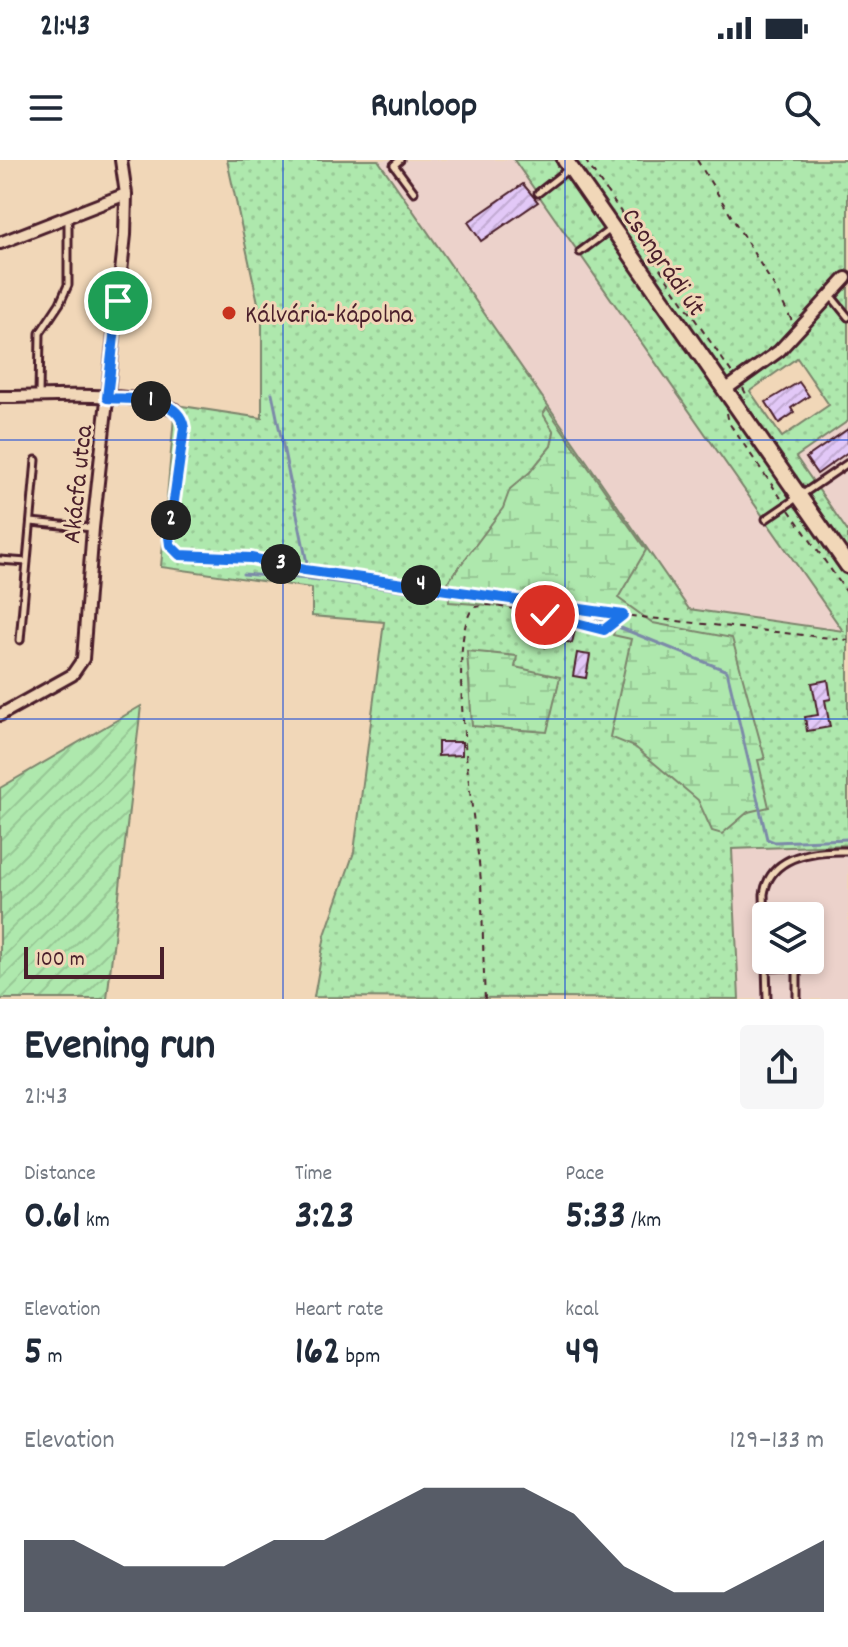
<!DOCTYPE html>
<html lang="en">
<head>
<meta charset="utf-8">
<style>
	:root { --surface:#fff; --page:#f6f6f7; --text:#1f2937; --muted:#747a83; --accent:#111827 }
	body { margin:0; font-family:Dekko,sans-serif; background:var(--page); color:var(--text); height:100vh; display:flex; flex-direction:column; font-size:30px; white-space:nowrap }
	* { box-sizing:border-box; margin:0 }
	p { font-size:26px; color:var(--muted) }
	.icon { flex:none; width:44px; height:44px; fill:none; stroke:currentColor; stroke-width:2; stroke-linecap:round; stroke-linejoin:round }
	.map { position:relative; height:839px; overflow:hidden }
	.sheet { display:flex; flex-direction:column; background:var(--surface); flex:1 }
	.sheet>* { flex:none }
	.tools { position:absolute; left:752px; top:742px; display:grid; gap:16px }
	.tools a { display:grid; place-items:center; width:72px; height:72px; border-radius:8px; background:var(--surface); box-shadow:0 4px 12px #0003; font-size:40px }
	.scale { position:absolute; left:24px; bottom:20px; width:140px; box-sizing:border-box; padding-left:8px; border:4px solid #4a1f2b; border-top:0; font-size:22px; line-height:28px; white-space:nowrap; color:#4a1f2b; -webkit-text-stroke:6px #f1d7b8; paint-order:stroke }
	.pin { position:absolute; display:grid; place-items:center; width:68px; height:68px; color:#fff; margin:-34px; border:4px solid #fff; border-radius:50%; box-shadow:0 2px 8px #0007 }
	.km { position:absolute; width:40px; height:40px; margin:-20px; border-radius:50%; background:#222; color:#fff; font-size:22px; line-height:40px; text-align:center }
	.round { display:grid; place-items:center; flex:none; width:84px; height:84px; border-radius:8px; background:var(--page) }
	.overview { display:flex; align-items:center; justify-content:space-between; height:136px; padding:0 24px }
	h1 { font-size:44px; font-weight:800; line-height:60px }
	.metrics { display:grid; grid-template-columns:repeat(3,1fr); gap:12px; height:136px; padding:8px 24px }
	.metrics div { display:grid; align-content:center }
	.metrics b { font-size:40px; font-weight:800 }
	.metrics small { font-size:22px; font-weight:400 }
	.metrics p { font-size:22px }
	.chart { height:224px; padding:16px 24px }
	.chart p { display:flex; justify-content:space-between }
	.chart svg { width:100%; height:144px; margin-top:8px; fill:var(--accent); opacity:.7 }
	.status { display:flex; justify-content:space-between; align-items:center; height:56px; padding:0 40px; background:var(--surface); direction:ltr }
	.status svg { height:22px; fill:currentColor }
	header { display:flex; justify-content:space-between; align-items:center; height:104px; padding:0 24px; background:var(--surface); font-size:36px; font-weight:800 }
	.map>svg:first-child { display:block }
	.built { fill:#ecd2cb; fill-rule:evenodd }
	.grass { fill:url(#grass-dots); stroke:#7c846c; stroke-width:2; fill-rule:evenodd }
	.wetland { fill:url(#wetland-marsh); stroke:#7c846c; stroke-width:2 }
	.garden { fill:url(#garden-furrows); stroke:#7c846c; stroke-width:2 }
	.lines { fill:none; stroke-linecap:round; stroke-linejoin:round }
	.stream { stroke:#7c8aa8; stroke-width:3 }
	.building { fill:url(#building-hatch); stroke:#4a1f2b; stroke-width:2 }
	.service-casing { stroke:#4a1f2b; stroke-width:11 }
	.minor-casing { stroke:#4a1f2b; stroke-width:16 }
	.secondary-casing { stroke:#4a1f2b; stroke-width:20 }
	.path { stroke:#4a1f2b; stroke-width:2; stroke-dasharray:6 6; stroke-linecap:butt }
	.service { stroke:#f1d7b8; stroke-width:5 }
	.minor { stroke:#f1d7b8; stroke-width:10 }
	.secondary { stroke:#f1d7b8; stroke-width:14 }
	.route-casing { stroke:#fff; stroke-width:16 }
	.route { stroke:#1a73e8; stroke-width:10 }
	.grid { fill:none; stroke:#1d4ed8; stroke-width:2; stroke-opacity:0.55 }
	.poi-dot { fill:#c8321e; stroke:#f1d7b8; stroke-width:3 }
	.labels { text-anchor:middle; stroke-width:6; stroke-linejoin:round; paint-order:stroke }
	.street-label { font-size:26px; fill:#4a1f2b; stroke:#f1d7b8 }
	.poi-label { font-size:26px; fill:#4a1f2b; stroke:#f1d7b8; text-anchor:start }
</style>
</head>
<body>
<div class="status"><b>21:43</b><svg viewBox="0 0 49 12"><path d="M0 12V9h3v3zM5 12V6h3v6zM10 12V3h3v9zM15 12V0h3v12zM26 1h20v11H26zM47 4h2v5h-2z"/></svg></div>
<header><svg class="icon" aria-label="menu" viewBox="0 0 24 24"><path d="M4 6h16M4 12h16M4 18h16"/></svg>Runloop<svg class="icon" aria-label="search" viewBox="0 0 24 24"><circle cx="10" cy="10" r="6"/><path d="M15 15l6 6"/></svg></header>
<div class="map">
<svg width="848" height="839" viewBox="0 0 848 839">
	<defs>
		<pattern id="grass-dots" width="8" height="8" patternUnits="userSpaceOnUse" patternTransform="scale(2)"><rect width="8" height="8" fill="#aee8ad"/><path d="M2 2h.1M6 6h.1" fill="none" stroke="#97c795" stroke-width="1.8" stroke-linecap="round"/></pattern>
		<pattern id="wetland-marsh" width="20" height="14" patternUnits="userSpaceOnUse" patternTransform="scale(2)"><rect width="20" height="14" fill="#aee8ad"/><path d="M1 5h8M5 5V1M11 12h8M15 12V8" fill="none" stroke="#97c795"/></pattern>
		<pattern id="garden-furrows" width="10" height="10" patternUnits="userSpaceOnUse" patternTransform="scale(2)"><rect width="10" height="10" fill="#aee8ad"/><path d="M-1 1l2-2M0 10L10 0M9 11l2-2" fill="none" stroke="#97c795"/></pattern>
		<pattern id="building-hatch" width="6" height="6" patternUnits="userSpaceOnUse" patternTransform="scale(2)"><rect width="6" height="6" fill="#e2c8f7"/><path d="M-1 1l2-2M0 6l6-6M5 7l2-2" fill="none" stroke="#c3abd4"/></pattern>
	</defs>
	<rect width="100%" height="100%" fill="#f1d7b8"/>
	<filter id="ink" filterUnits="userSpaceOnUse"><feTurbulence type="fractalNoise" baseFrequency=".0125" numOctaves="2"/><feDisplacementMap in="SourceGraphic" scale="16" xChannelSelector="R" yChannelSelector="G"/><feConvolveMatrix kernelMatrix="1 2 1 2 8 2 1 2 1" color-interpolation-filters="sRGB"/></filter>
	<g filter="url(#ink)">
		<path class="built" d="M378,0h136l330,471 -155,-21z
			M848,261v111l-52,-75z
			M848,685v154h-109l-7,-150zM766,756h44v44h-44z"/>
		<path class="grass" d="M227,0h151l311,449 154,22 -329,-471h334v261l-52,36 52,75v313l-116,4 7,150 -425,-2 11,-62 29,-83 30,-230 -72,-6v-28l-151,-21 14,-162 87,13v-97zM797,198l32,47 -47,32 -32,-46z"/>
		<path class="wetland" d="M547,248l99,142 -28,48 35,25 79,15 33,121 -7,1 11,47 -21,5 -26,22 -10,-3 -14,-31 -63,-53 -25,-10 21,-98 -18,-4 2,-6 -71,-20 -95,-7 -1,-20 55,-74 7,-19 20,-17 21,-26 3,-14 -11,-18z
			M467,491l50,5 -2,11 45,10 -13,55 -75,-6z"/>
		<path class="garden" d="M141,546l-34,293h-107v-211z"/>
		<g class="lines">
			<path class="stream" d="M272,233l35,170
				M243,414l68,5 220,27 74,15
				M616,466l111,45 40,168 7,3 74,-3"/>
		</g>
		<path class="building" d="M523,24l15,18 -57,39 -13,-19z
			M799,222l10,14 -18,12 3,5 -15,10 -13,-21z
			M848,269v23l-31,22 -11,-16z
			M553,464l22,6 -3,13 -22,-5z
			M577,493l13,2 -4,23 -13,-2z
			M828,520l3,19 -6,1 5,27 -23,4 -2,-14 13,-2 -6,-32z
			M438,582h24v13l-24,1z"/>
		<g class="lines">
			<g class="service-casing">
				<path id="service" d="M400,0l-6,5 20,27
					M538,33l32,-25
					M580,92l32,-24
					M831,136l17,21
					M39,236l1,-63 20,-30 8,-18v-67
					M766,359l82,-56
					M31,362l61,6
					M0,400l27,2
					M20,480l16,-180
					M766,808l31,-1v32
					M767,839l-3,-105c6,-40 52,-44 84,-43"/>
			</g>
			<g class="minor-casing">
				<path id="minor" d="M0,83l126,-49
					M725,230l54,-39 67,-73
					M0,237c51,0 129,-7 174,12
					M0,555l72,-40 11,-16 10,-131 32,-293 1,-41 -5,-34"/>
			</g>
			<g class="secondary-casing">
				<path id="secondary" d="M565,0l283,406"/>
			</g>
			<path class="path" d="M585,0l147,213
				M697,0l78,128 17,33
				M743,228l4,8 -3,3
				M727,253l2,10 52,75
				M181,255l3,13 -15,109 5,14 11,6 66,1 54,12 318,45 225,25
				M789,350l59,84
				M291,421v-13
				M535,455l-7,11 18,22
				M485,839c-2,-39 -2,-78 -4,-117 -4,-51 -38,-242 -7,-275l15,-2 65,11 50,14 18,-14"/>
			<use href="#service" class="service"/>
			<use href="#minor" class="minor"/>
			<use href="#secondary" class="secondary"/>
		</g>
	</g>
	<g class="lines" filter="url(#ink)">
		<g class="route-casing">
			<path id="route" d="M118,141l-11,97c26,2 72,-3 77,30l-15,109 1,8 10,10 71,3 54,12 318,45 -19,15 -59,-15"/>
		</g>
		<use href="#route" class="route"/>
	</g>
	<path class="grid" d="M283,0v839M565,0v839M0,280h848M0,559h848"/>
	<circle class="poi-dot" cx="229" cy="153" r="8"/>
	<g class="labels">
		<g class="street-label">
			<text transform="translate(665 101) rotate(55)" y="9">Csongrádi út</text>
			<text transform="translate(76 324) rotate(-84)" y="9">Akácfa utca</text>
		</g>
		<g class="poi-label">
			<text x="245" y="162">Kálvária-kápolna</text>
		</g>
	</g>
</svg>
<div class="tools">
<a><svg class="icon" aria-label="layers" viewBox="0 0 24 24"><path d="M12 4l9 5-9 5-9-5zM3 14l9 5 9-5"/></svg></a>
</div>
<div class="scale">100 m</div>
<div class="pin" style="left:118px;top:141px;background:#1e9e55"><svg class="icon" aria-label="arrive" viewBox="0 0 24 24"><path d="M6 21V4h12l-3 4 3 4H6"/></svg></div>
<div class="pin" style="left:545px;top:455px;background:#d93025"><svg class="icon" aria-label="check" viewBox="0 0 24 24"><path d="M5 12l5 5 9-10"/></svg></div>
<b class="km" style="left:151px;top:241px">1</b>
<b class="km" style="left:171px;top:360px">2</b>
<b class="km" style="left:281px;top:404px">3</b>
<b class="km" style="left:421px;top:425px">4</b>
</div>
<section class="sheet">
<div class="overview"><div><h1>Evening run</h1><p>21:43</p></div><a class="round"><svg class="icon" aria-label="share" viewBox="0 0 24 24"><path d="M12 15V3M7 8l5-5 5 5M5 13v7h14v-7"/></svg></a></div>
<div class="metrics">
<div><p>Distance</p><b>0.61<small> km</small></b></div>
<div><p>Time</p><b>3:23</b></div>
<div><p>Pace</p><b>5:33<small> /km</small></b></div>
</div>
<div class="metrics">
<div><p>Elevation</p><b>5<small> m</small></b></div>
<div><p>Heart rate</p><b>162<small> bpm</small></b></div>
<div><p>kcal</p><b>49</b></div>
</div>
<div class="chart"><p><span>Elevation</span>129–133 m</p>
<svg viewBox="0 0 160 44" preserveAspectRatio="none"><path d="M0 44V22L10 22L20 30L30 30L40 30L50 22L60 22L70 14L80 6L90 6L100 6L110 14L120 30L130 38L140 38L150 30L160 22V44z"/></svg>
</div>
</section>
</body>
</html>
